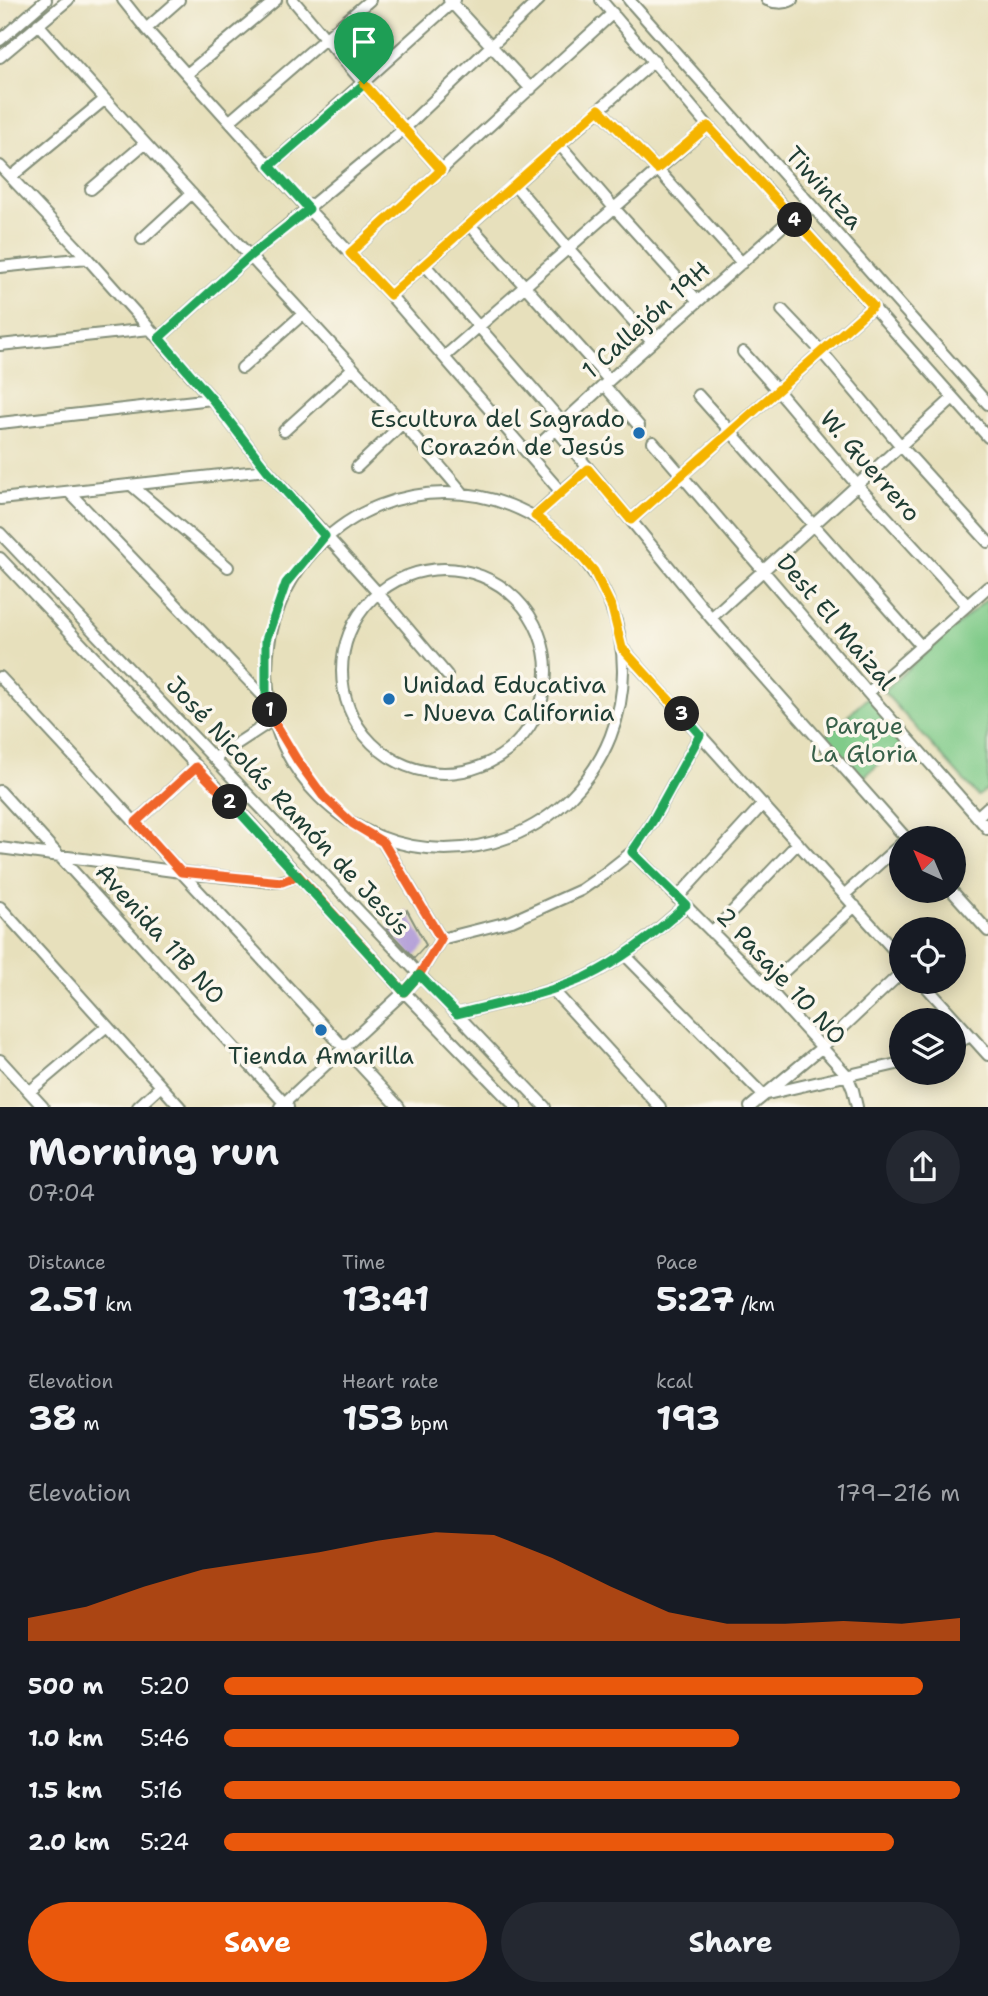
<!DOCTYPE html>
<html lang="en">
<head>
<meta charset="utf-8">
<style>
	:root { --surface:#171b24; --page:#242831; --text:#f1f3f6; --muted:#9ea1a6; --accent:#ea580c }
	body { margin:0; font-family:"Shantell Sans",sans-serif; background:var(--page); color:var(--text); height:100vh; display:flex; flex-direction:column; font-size:26px; white-space:nowrap }
	* { box-sizing:border-box; margin:0 }
	p { font-size:23px; color:var(--muted) }
	.icon { flex:none; width:38px; height:38px; fill:none; stroke:currentColor; stroke-width:2; stroke-linecap:round; stroke-linejoin:round }
	.map { position:relative; height:1107px; overflow:hidden }
	.side { display:flex; flex-direction:column; background:var(--surface); flex:1 }
	.side>* { flex:none }
	.needle { width:46px; rotate:316deg }
	.buttons { position:absolute; left:889px; top:826px; display:grid; gap:14px }
	.buttons a { display:grid; place-items:center; width:77px; height:77px; border-radius:50%; background:var(--surface); box-shadow:0 4px 18px #0003; font-size:35px }
	.pin { position:absolute; display:grid; place-items:center; width:60px; height:60px; color:#fff; margin:-72px -30px; border-radius:50% 50% 50% 0; rotate:-45deg; box-shadow:0 0 7px #0007 }
	.pin .icon { rotate:45deg }
	.km { position:absolute; width:35px; height:35px; margin:-18px; border-radius:50%; background:#222; color:#fff; font-size:19px; line-height:35px; text-align:center }
	.round { display:grid; place-items:center; flex:none; width:74px; height:74px; border-radius:37px; background:var(--page) }
	.headline { display:flex; align-items:center; justify-content:space-between; height:119px; padding:0 28px }
	h1 { font-size:38px; font-weight:700; line-height:52px }
	.figures { display:grid; grid-template-columns:repeat(3,1fr); gap:10px; height:119px; padding:7px 28px }
	.figures div { display:grid; align-content:center }
	.figures b { font-size:35px; font-weight:700 }
	.figures small { font-size:19px; font-weight:400 }
	.figures p { font-size:19px }
	.chart { height:196px; padding:14px 28px }
	.chart p { display:flex; justify-content:space-between }
	.chart svg { width:100%; height:126px; margin-top:7px; fill:var(--accent); opacity:.7 }
	.cta { display:flex; gap:14px; margin-top:auto; padding:14px 28px }
	.cta a { flex:1; height:80px; border-radius:42px; background:var(--accent); color:#fff; font-size:28px; font-weight:700; line-height:80px; text-align:center }
	.cta a+a { background:var(--page); color:var(--text) }
	ul { padding:0 28px; list-style:none; font-size:23px }
	li { display:grid; grid-template-columns:112px 84px 1fr; align-items:center; height:52px }
	li i { height:18px; border-radius:9px; background:var(--accent) }
	.map>svg:first-child { display:block }
	.green { fill:#80cb89; stroke:#50845e; stroke-width:2 }
	.building { fill:#b19cd7 }
	.lines { fill:none; stroke-linecap:round; stroke-linejoin:round }
	.minor-casing { stroke:#838e78; stroke-width:14 }
	.minor { stroke:#fff; stroke-width:10 }
	.split-1-casing { stroke:#fff; stroke-width:14 }
	.split-2-casing { stroke:#fff; stroke-width:14 }
	.split-3-casing { stroke:#fff; stroke-width:14 }
	.split-4-casing { stroke:#fff; stroke-width:14 }
	.split-5-casing { stroke:#fff; stroke-width:14 }
	.split-1 { stroke:#22a559; stroke-width:9 }
	.split-2 { stroke:#f0652b; stroke-width:9 }
	.split-3 { stroke:#22a559; stroke-width:9 }
	.split-4 { stroke:#f5b400; stroke-width:9 }
	.split-5 { stroke:#f5b400; stroke-width:9 }
	.poi-dot { fill:#1f6fb2; stroke:#fbf7ec; stroke-width:2.5 }
	.labels { text-anchor:middle; stroke-width:7; stroke-linejoin:round; paint-order:stroke }
	.street-label { font-size:24px; fill:#1f3d34; stroke:#fbf7ec }
	.poi-label { font-size:24px; fill:#1f3d34; stroke:#fbf7ec; text-anchor:end }
	.park-label { font-size:24px; fill:#376049; stroke:#fbf7ec }
</style>
</head>
<body>
<div class="map">
<svg width="988" height="1107" viewBox="0 0 988 1107">
	<rect width="100%" height="100%" fill="#fbf7ec"/>
	<filter id="ink" filterUnits="userSpaceOnUse"><feTurbulence type="fractalNoise" baseFrequency=".0143" numOctaves="2"/><feDisplacementMap in="SourceGraphic" scale="14" xChannelSelector="R" yChannelSelector="G"/><feConvolveMatrix kernelMatrix="1 2 1 2 8 2 1 2 1" color-interpolation-filters="sRGB"/></filter>
	<filter id="wash" filterUnits="userSpaceOnUse"><feTurbulence type="fractalNoise" baseFrequency=".00686" numOctaves="4" result="noise"/><feDisplacementMap in="SourceGraphic" scale="28" xChannelSelector="R" yChannelSelector="G"/><feGaussianBlur stdDeviation="1.57" result="paint"/><feColorMatrix in="noise" values="0 0 0 0 0 0 0 0 0 0 0 0 0 0 0 0 0 1.4 0 .05"/><feComposite in="paint" operator="in"/></filter>
	<g filter="url(#wash)">
		<rect width="100%" height="100%" fill="#e7e0bc"/>
		<path class="green" d="M988,598v191l-10,7 -95,-105z
			M868,697l38,44 -46,39 -36,-42z"/>
		<g id="blocks">
			<path class="building" d="M407,910l19,35 -12,13 -27,-29z"/>
		</g>
	</g>
	<g filter="url(#ink)">
		<use href="#blocks" fill-opacity="0" stroke="#838e78" stroke-width="2"/>
		<g class="lines">
			<g class="minor-casing">
				<path id="minor" d="M123,0l23,29 162,180 82,86 171,197 -26,24
					M293,0l71,84 77,86
					M449,0l82,89
					M601,0l107,126 85,91 195,220
					M629,0l359,404
					M767,0c7,3 18,4 25,0
					M38,24c138,159 288,307 424,468
					M146,29l33,-29
					M0,40l46,-40
					M0,57l68,-57
					M187,74l89,-74
					M599,109l58,60 85,94
					M230,121l140,-121
					M560,145l55,64 83,92
					M0,166l87,92 125,141 55,71 111,123 69,82
					M270,166l185,-166
					M11,177l93,-77
					M514,184l55,65 83,93
					M91,189l53,-45
					M469,224l140,156
					M142,239l49,-45
					M350,253l263,-240
					M424,264l139,159
					M0,267l87,-9
					M390,295l264,-234
					M782,310l39,41 80,95 87,96
					M159,338l91,-82 154,-127 135,-129
					M0,345l150,-16
					M743,352l35,39 79,94 110,120
					M444,357l264,-231
					M242,368l61,-54
					M604,385l35,41
					M698,395l223,251
					M0,423l212,-24
					M556,429l155,189 195,220
					M284,431l69,-63
					M653,442l215,251 120,136
					M529,454l75,-69 189,-168
					M357,467l46,-44
					M131,485l97,82
					M69,492l197,207
					M561,492l27,-23
					M267 671a178 178 0 1 1 356 0a178 178 0 1 1-356 0Z
					M0,499l267,-29
					M631,520l242,-214
					M0,533l545,574
					M0,558l245,259 159,175 112,115
					M342 671a102 102 0 1 1 204 0a102 102 0 1 1-204 0Z
					M711,618l242,-220
					M622,648l279,310
					M0,677l399,430
					M868,693l120,-106
					M215,758l58,-38
					M0,791l288,316
					M977,817l11,-10
					M136,822l60,-55
					M383,842l58,97
					M0,848l181,24 91,10c10,0 16,-1 25,-8
					M632,852l135,135 80,88 6,15 4,17
					M952,891l36,40
					M844,895l57,-51
					M677,898l86,-94
					M0,907l180,200
					M712,933l86,-90
					M625,955l138,140 138,-32
					M922,982l66,73
					M767,987l88,-81
					M552,989l108,118
					M457,1014c42,-11 88,-19 129,-37 38,-18 69,-44 100,-72
					M954,1044l17,-8
					M0,1060l43,47
					M29,1092l78,-66
					M138,1107l23,-21
					M280,1107l124,-115 15,-17 22,-36 71,-18 69,-31 23,-16 28,-22 20,-30 48,-87
					M750,1107l71,-59 80,-75"/>
			</g>
			<use href="#minor" class="minor"/>
		</g>
	</g>
	<g class="lines" filter="url(#ink)">
		<g class="split-1-casing">
			<path id="split-1" d="M270,710l-4,-11v-59l20,-57 39,-47 -58,-66 -55,-71 -53,-61 91,-82 59,-47 -39,-43 94,-82"/>
		</g>
		<g class="split-2-casing">
			<path id="split-2" d="M230,802l-34,-35 -60,55 45,50 101,10 8,-3 7,-5 107,118 15,-17 22,-36 -58,-97 -30,-18 -30,-28 -26,-36 -24,-40 -3,-10"/>
		</g>
		<g class="split-3-casing">
			<path id="split-3" d="M230,802l174,190 15,-17 38,39c42,-11 88,-19 129,-37 38,-18 70,-44 100,-72l-54,-53 20,-30 48,-87 -18,-21"/>
		</g>
		<g class="split-4-casing">
			<path id="split-4" d="M682,714l-60,-66 -10,-40 -18,-37 -27,-31 -32,-24 53,-47 43,51 242,-214 -78,-86"/>
		</g>
		<g class="split-5-casing">
			<path id="split-5" d="M364,84l77,86 -91,83 40,42 209,-186 58,60 51,-43 87,94"/>
		</g>
		<use href="#split-1" class="split-1"/>
		<use href="#split-2" class="split-2"/>
		<use href="#split-3" class="split-3"/>
		<use href="#split-4" class="split-4"/>
		<use href="#split-5" class="split-5"/>
	</g>
	<g class="poi-dot">
		<circle cx="639" cy="433" r="7"/>
		<circle cx="389" cy="699" r="7"/>
		<circle cx="321" cy="1030" r="7"/>
	</g>
	<g class="labels">
		<g class="street-label">
			<text transform="translate(824 188) rotate(48)" y="8">Tiwintza</text>
			<text transform="translate(646 320) rotate(-42)" y="8">1 Callejón 19H</text>
			<text transform="translate(870 466) rotate(49)" y="8">W. Guerrero</text>
			<text transform="translate(836 622) rotate(50)" y="8">Dest El Maizal</text>
			<text transform="translate(288 806) rotate(47)" y="8">José Nicolás Ramón de Jesús</text>
			<text transform="translate(160 934) rotate(48)" y="8">Avenida 11B NO</text>
			<text transform="translate(781 976) rotate(47)" y="8">2 Pasaje 10 NO</text>
		</g>
		<g class="poi-label">
			<text x="625" y="427">Escultura del Sagrado<tspan x="625" dy="28">Corazón de Jesús</tspan></text>
			<text x="403" y="693" text-anchor="start">Unidad Educativa<tspan x="403" dy="28">- Nueva California</tspan></text>
			<text x="321" y="1064" text-anchor="middle">Tienda Amarilla</text>
		</g>
		<g class="park-label">
			<text x="864" y="734">Parque<tspan x="864" dy="28">La Gloria</tspan></text>
		</g>
	</g>
</svg>
<div class="buttons">
<a><svg class="needle" viewBox="-14 -14 28 28"><path d="M0-13l5 13h-10z" fill="#e53935"/><path d="M0 13l5-13h-10z" fill="#9ea1a6"/></svg></a>
<a><svg class="icon" aria-label="locate" viewBox="0 0 24 24"><circle cx="12" cy="12" r="6"/><path d="M12 2v4M12 18v4M2 12h4M18 12h4"/></svg></a>
<a><svg class="icon" aria-label="layers" viewBox="0 0 24 24"><path d="M12 4l9 5-9 5-9-5zM3 14l9 5 9-5"/></svg></a>
</div>
<div class="pin" style="left:364px;top:84px;background:#1e9e55"><svg class="icon" aria-label="arrive" viewBox="0 0 24 24"><path d="M6 21V4h12l-3 4 3 4H6"/></svg></div>
<b class="km" style="left:270px;top:710px">1</b>
<b class="km" style="left:230px;top:802px">2</b>
<b class="km" style="left:682px;top:714px">3</b>
<b class="km" style="left:795px;top:220px">4</b>
</div>
<section class="side">
<div class="headline"><div><h1>Morning run</h1><p>07:04</p></div><a class="round"><svg class="icon" aria-label="share" viewBox="0 0 24 24"><path d="M12 15V3M7 8l5-5 5 5M5 13v7h14v-7"/></svg></a></div>
<div class="figures">
<div><p>Distance</p><b>2.51<small> km</small></b></div>
<div><p>Time</p><b>13:41</b></div>
<div><p>Pace</p><b>5:27<small> /km</small></b></div>
</div>
<div class="figures">
<div><p>Elevation</p><b>38<small> m</small></b></div>
<div><p>Heart rate</p><b>153<small> bpm</small></b></div>
<div><p>kcal</p><b>193</b></div>
</div>
<div class="chart"><p><span>Elevation</span>179–216 m</p>
<svg viewBox="0 0 160 44" preserveAspectRatio="none"><path d="M0 44V36L10 32L20 25L30 19L40 16L50 13L60 9L70 6L80 7L90 15L100 25L110 34L120 38L130 38L140 37L150 38L160 36V44z"/></svg>
</div>
<ul>
<li><b>500 m</b>5:20<i style="width:95%"></i></li>
<li><b>1.0 km</b>5:46<i style="width:70%"></i></li>
<li><b>1.5 km</b>5:16<i style="width:100%"></i></li>
<li><b>2.0 km</b>5:24<i style="width:91%"></i></li>
</ul>
<div class="cta"><a>Save</a><a>Share</a></div>
</section>
</body>
</html>
